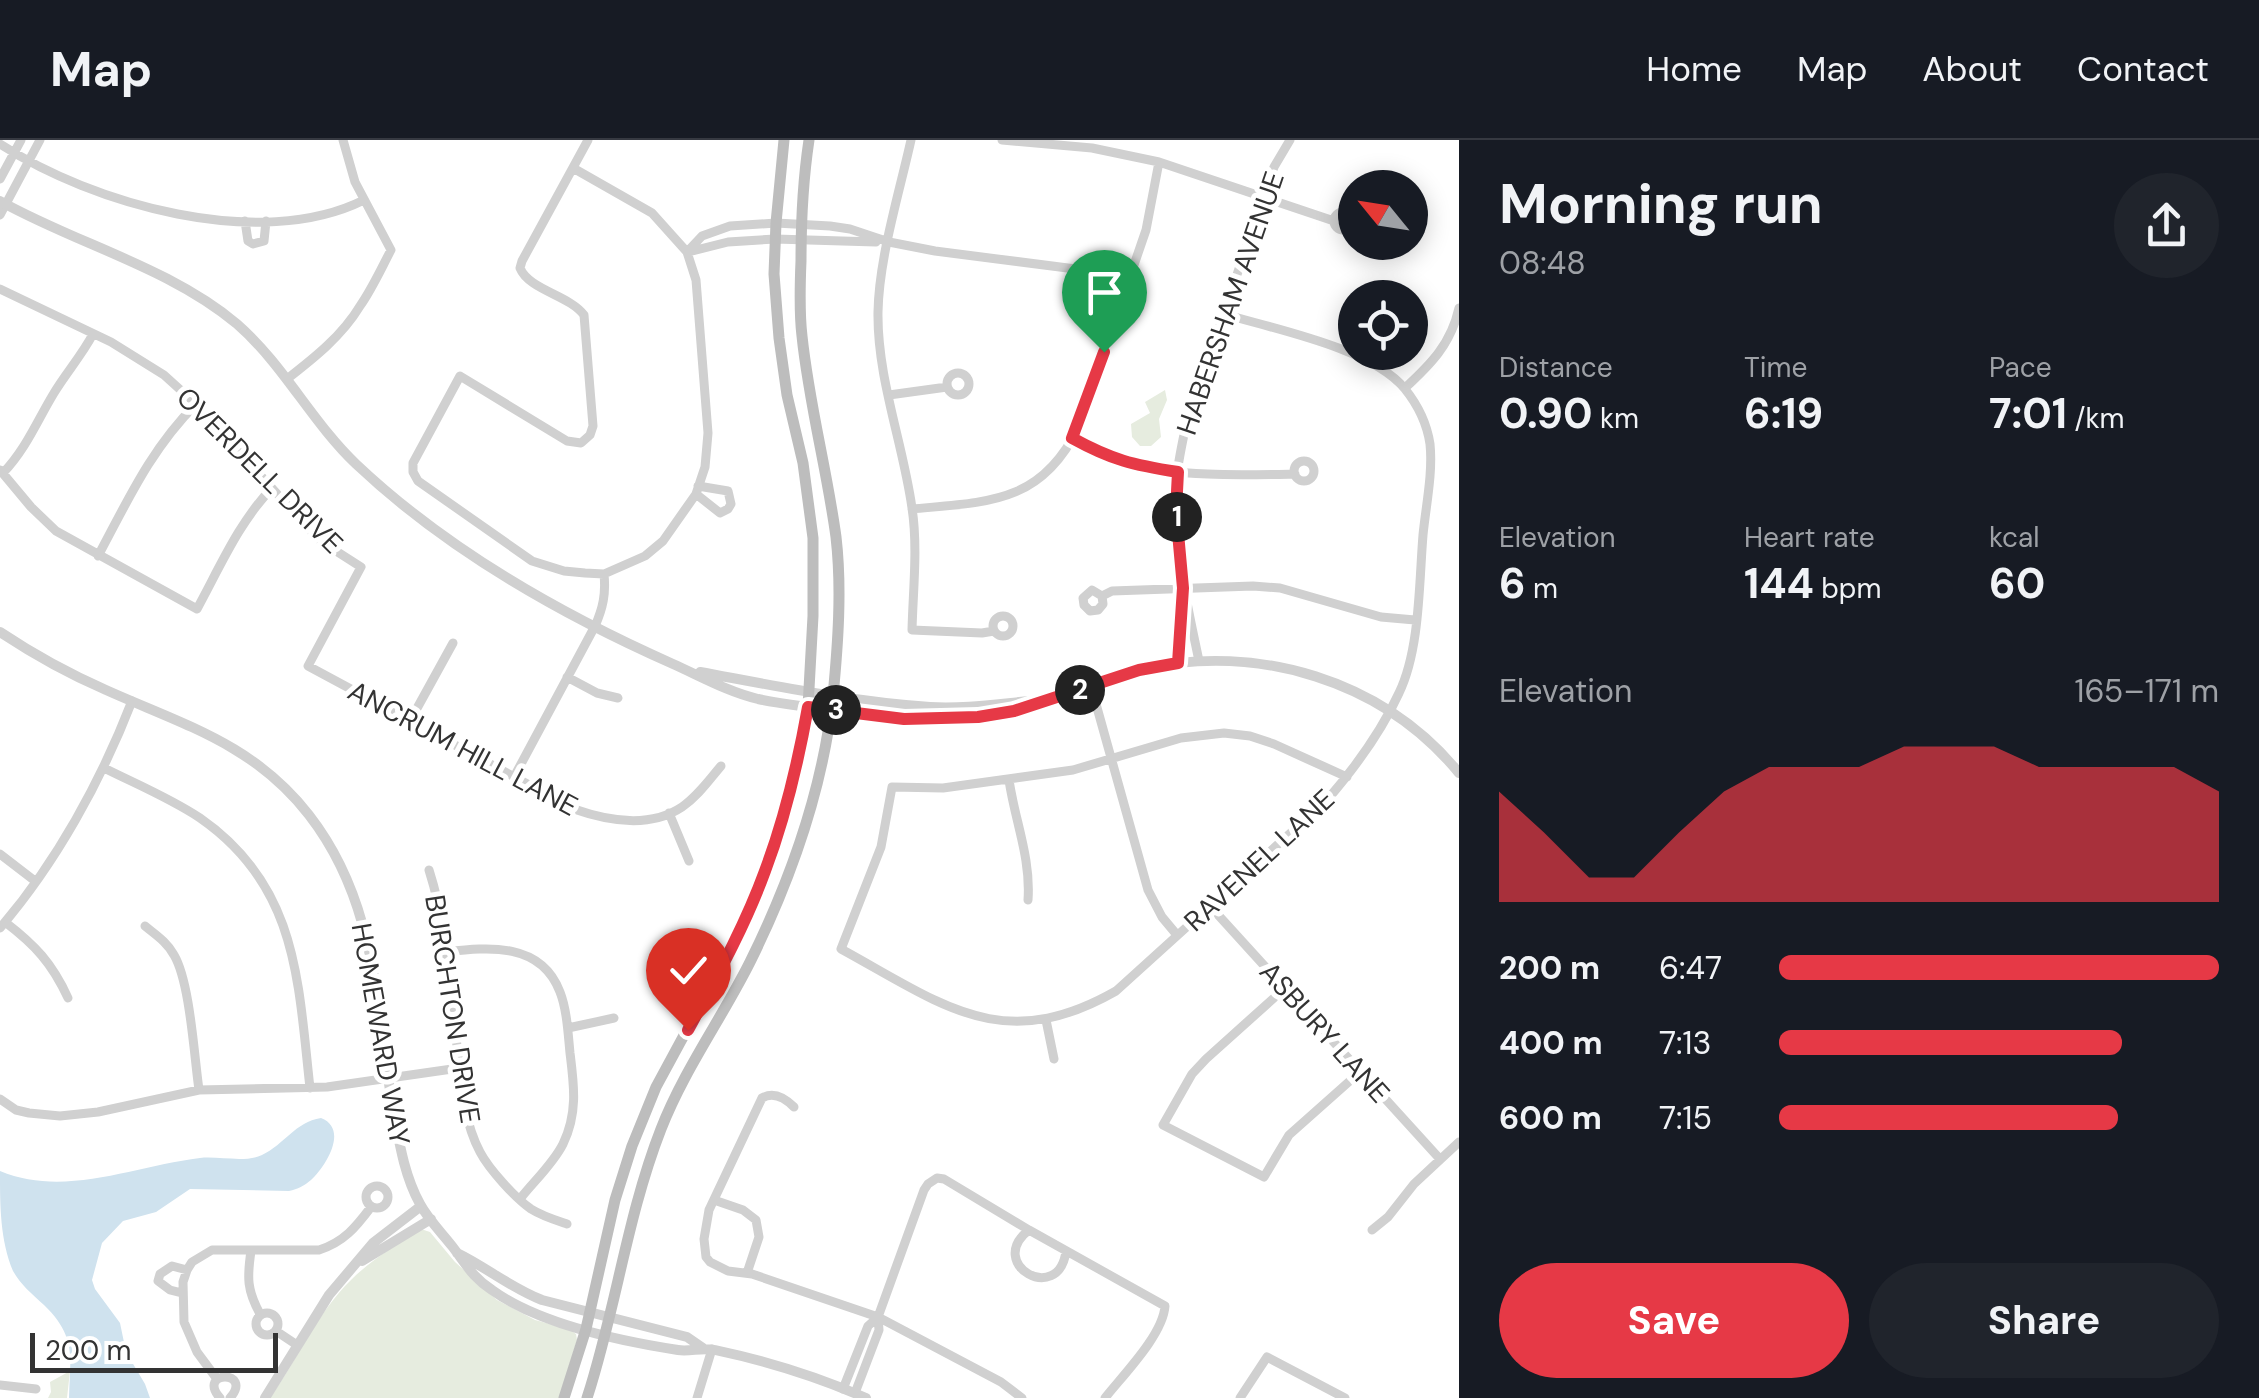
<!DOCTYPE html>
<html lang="en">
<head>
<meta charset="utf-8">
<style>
	:root { --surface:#171b24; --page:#20242c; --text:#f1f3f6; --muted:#9ea1a6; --line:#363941; --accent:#e63946 }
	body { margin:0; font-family:"DM Sans",sans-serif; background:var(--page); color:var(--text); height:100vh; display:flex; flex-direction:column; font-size:38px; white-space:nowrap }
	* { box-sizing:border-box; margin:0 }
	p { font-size:32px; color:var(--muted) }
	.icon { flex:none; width:55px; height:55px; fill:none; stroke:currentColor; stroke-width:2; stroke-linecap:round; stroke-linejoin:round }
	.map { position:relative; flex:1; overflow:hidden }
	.drawer { display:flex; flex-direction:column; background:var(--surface); width:800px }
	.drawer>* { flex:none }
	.needle { width:65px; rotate:300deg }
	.controls { position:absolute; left:1338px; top:30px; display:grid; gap:20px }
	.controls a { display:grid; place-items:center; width:90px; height:90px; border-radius:50%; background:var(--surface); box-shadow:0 5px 25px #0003; font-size:50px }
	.scale { position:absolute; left:30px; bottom:25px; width:248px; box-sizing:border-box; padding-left:10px; border:5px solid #333; border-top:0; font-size:28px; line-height:35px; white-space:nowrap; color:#333; -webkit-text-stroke:8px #fff; paint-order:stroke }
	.pin { position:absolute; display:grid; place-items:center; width:85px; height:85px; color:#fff; margin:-102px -42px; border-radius:50% 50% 50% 0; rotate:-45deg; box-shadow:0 0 10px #0007 }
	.pin .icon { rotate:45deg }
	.km { position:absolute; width:50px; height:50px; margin:-25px; border-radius:50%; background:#222; color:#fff; font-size:28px; line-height:50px; text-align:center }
	.round { display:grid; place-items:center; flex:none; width:105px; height:105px; border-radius:52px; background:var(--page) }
	.summary { display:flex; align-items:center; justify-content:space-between; height:170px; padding:0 40px }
	h1 { font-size:55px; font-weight:700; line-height:75px }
	.stats { display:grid; grid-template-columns:repeat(3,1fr); gap:15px; height:170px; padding:10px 40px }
	.stats div { display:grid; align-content:center }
	.stats b { font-size:42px; font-weight:700 }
	.stats small { font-size:28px; font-weight:400 }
	.stats p { font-size:28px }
	.chart { height:280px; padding:20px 40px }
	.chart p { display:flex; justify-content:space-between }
	.chart svg { width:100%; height:180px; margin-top:10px; fill:var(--accent); opacity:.7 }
	.button { display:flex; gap:20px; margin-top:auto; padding:20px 40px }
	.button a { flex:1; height:115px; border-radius:60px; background:var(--accent); color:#fff; font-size:40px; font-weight:700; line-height:115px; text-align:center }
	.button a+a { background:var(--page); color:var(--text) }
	ul { padding:0 40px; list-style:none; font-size:32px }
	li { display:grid; grid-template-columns:160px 120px 1fr; align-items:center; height:75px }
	li i { height:25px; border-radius:12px; background:var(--accent) }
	header { display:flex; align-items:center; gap:60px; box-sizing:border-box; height:140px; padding:0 50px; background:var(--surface); border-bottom:2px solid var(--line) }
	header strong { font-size:48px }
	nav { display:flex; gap:55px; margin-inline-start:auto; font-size:35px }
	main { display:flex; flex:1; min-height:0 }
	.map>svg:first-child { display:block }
	.green { fill:#e6ecdf }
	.water { fill:#cfe2ee }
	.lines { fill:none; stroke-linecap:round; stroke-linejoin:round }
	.minor { stroke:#d0d0d0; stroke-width:9 }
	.tertiary { stroke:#d0d0d0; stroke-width:10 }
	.secondary { stroke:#bdbdbd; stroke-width:11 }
	.route-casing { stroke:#fff; stroke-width:20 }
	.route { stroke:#e63946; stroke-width:12 }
	.labels { text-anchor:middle; stroke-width:10; stroke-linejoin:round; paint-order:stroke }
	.street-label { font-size:28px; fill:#333; stroke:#fff }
</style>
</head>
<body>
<header>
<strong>Map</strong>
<nav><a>Home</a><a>Map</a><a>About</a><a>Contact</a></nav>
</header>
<main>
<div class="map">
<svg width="1459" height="1258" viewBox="0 0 1459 1258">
	<rect width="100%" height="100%" fill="#fff"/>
	<path class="green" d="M1165,250l2,10 -8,19 2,18 -10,9h-11l-8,-9 -1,-13 19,-11 -5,-11z
		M421,1089l9,3 25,30 42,38 38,20 34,9 7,5 1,6 -18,58h-289c27,-38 47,-85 81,-118 21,-21 45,-35 70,-51z
		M70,1231l-3,27h-19l3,-6 -1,-10z"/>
	<path class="water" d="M321,978c28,11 5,48 -10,62 -7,6 -13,9 -22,11l-99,-2 -34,23 -33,9 -21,22 -10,37 3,9 25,34 6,29 19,32 5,14h-81c1,-41 8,-61 -25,-93 -12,-11 -23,-20 -31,-34 -13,-31 -13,-66 -13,-100 65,27 134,-5 200,-13 19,-2 45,5 62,-3 23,-11 33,-33 59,-37z"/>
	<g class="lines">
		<path class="minor" d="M911,0c-12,54 -32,118 -33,172 -1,66 25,131 34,196 6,39 1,82 0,122l70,3 12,-2
			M1002,0l90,8 67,14 175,59
			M0,4c92,60 260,108 364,56
			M573,28l79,45 35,39 9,28 12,153 -3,34 -9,27 -33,47 -18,15 -41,18 -19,-1 -21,-2 -32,-10 -114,-80 -5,-9v-9l47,-87 107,65 14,2 9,-8 3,-9 -9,-111c-15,-20 -55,-25 -64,-47l2,-7 66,-121
			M0,39l21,-39
			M1334 81a9 9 0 1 1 18 0a9 9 0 1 1-18 0Z
			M0,75l40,-75
			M245,81l3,20 5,3 11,-3 2,-20
			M687,112l15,-16 28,-10 46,-3 54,3 20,3 39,13 46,9 195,25
			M688,112l40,-10 47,-3 101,3
			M0,149l111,53 53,33 32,29 110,122 16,16 39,25 -53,99 266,143c34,12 75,20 108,-2 16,-11 27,-27 39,-41
			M1224,174c50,15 148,34 181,75 12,15 22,35 25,55 3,29 -4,61 -7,91 -4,48 -3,115 -24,158 -17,37 -46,77 -72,107l-211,191c-114,65 -174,13 -275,-42l40,-102 11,-60 51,1 130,-18 108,-32 43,-5 26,3 24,8 73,33
			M947 244a11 11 0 1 1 22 0a11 11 0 1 1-22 0Z
			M287,239c27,-21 55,-43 73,-73 12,-17 21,-37 31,-56l-36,-68 -12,-42
			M1405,248c26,-24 46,-44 54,-80
			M889,255l58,-8
			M1073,299c18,10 37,19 57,25 47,13 115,11 165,10
			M1294 331a10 10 0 1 1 20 0a10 10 0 1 1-20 0Z
			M0,330l31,37 25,24 141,78c23,-42 42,-87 75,-121
			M3,333c23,-24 34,-52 51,-80 12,-20 28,-38 39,-59
			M696,354l24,19 8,-4 3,-5 -3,-13 -30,-5
			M912,369c75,-7 129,-5 166,-81l68,-198 13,-68
			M98,416c30,-56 53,-107 98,-152
			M1102,456l1,8 -5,6 -8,1 -6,-6 -1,-7 9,-8 10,6 10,-5 141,-5 27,2 101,29 34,3
			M993 486a10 10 0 1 1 20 0a10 10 0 1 1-20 0Z
			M1199,521c-12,-58 -27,-119 -23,-179 2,-21 7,-42 11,-62l87,-253 16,-27
			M1178,523l4,-63
			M567,537l30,16 21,5
			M1091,546l57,204 14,27 15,18
			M410,581l43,-78
			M104,628c32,16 66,30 96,50 98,68 98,163 110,270
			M514,637l81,-151c8,-18 11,-32 9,-52
			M1009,640c6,41 22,78 19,120
			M669,673l20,48
			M0,714l35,27
			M429,730c18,56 21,117 28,176 4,35 6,74 23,106 9,17 35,46 51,57 11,7 24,11 36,15
			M1210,766l229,252
			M5,782c30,23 47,41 63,76
			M145,786c11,9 22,16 29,29 16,27 20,100 25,135
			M0,788c56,-65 101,-147 132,-227
			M446,812c43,-5 95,-10 114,40 7,18 8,41 10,61 4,32 8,60 -7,91 -10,20 -29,37 -43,55
			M1285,848l-79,71 -14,15 -29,51 101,52 25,-42 72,-64
			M1046,880l8,39
			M568,888l46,-10
			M0,959l16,11 13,3 31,3 38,-4 101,-22 128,-3 132,-19
			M794,967c-9,-9 -20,-16 -32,-9l-53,112 -5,29 2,18 4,5 18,9 24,3 126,43 123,65 21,16
			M366 1057a11 11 0 1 1 22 0a11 11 0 1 1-22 0Z
			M714,1060l29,10 13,10 3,17 -12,36
			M1029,1090c-44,34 30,76 37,21
			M1372,1090l16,-13 26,-33 45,-42
			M251,1111c-4,27 -4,39 9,63
			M182,1153l-12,-3 -12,-9 2,-7 12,-8 15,4
			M256 1184a11 11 0 1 1 22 0a11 11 0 1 1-22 0Z
			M276,1191l21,14
			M217,1239l-20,-27 -13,-30 -1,-40 4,-12 5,-8 20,-12h107c25,-8 37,-23 52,-43
			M0,1245l36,4
			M843,1249l25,-63 10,-9
			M855,1253l24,-63 -1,-13 46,-127 4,-6 9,-6 7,1 85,51 136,76c-2,29 -42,69 -60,92
			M220,1258c-24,-28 34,-28 10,0
			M697,1258l15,-49
			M1240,1258l27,-41 78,41"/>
		<path class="tertiary" d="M0,61c77,43 169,66 237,123 47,41 74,97 119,140 90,85 204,150 317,200 27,12 55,28 85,35 24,5 49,8 74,11 51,6 99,13 150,6 55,-7 106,-34 160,-47 116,-26 241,11 317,104
			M0,492c33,22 69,42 106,58 78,35 148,54 203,125 69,89 66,190 84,294 6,32 11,66 27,95 8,15 21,28 32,42 14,18 20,31 40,44 47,34 128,51 186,60 12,2 24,-3 37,0 52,11 103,27 151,48
			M700,532c76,14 153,30 230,35 33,2 67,-3 100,-6
			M457,1113c29,14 54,35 85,47l145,37 16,11
			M362,1121l69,-42
			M265,1258l64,-103 44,-52 48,-37"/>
		<path class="secondary" d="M564,1258l22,-69 29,-129 17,-54 24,-59 79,-146 30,-70 23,-69 20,-95 5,-91v-78l-10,-75 -16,-68 -8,-57 -5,-64 2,-51 8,-83
			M587,1258c29,-89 40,-182 74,-269 23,-59 61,-111 89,-167 41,-83 73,-174 83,-266 5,-52 9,-107 3,-159 -9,-67 -27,-133 -34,-201 -3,-25 -2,-51 -1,-75 0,-41 2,-81 8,-121"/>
	</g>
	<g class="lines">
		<g class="route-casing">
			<path id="route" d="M688,890c28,-52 57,-104 77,-159 20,-53 33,-108 43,-164l96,12 74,-2 36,-6 125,-41 39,-7 5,-75 -7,-77 2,-39c-45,-7 -66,-12 -106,-34l32,-86"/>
		</g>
		<use href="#route" class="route"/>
	</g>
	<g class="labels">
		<g class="street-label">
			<text transform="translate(1230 163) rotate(-71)" y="10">HABERSHAM AVENUE</text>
			<text transform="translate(260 330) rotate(45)" y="10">OVERDELL DRIVE</text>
			<text transform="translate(463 608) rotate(28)" y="10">ANCRUM HILL LANE</text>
			<text transform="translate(1259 720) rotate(-43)" y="10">RAVENEL LANE</text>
			<text transform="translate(453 869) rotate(81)" y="10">BURCHTON DRIVE</text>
			<text transform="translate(1325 892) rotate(48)" y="10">ASBURY LANE</text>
			<text transform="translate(381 894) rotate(80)" y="10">HOMEWARD WAY</text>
		</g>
	</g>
</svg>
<div class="controls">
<a><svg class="needle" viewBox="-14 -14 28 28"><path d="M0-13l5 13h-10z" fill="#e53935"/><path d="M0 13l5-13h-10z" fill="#9ea1a6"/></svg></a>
<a><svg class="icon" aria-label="locate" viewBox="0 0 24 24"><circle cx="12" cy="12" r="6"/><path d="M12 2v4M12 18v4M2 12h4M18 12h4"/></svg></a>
</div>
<div class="scale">200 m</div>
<div class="pin" style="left:1104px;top:212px;background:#1e9e55"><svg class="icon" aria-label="arrive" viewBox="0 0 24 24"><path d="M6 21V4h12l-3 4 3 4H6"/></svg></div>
<div class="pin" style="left:688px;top:890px;background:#d93025"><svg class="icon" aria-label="check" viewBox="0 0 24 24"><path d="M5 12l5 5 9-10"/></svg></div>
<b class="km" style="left:1177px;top:377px">1</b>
<b class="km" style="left:1080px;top:550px">2</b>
<b class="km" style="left:836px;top:570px">3</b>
</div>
<section class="drawer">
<div class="summary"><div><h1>Morning run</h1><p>08:48</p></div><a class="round"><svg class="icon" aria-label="share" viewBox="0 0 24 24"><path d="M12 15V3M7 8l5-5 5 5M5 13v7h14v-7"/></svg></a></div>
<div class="stats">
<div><p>Distance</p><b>0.90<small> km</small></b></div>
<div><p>Time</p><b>6:19</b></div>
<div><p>Pace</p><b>7:01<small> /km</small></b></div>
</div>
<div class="stats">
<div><p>Elevation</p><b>6<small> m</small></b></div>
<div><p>Heart rate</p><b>144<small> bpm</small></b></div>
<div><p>kcal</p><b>60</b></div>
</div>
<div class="chart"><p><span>Elevation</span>165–171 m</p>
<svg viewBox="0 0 160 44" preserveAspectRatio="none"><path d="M0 44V17L10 27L20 38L30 38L40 27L50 17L60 11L70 11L80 11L90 6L100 6L110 6L120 11L130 11L140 11L150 11L160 17V44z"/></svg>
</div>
<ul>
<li><b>200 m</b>6:47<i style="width:100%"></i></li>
<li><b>400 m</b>7:13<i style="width:78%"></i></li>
<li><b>600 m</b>7:15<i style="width:77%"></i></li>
</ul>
<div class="button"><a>Save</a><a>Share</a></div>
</section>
</main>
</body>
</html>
